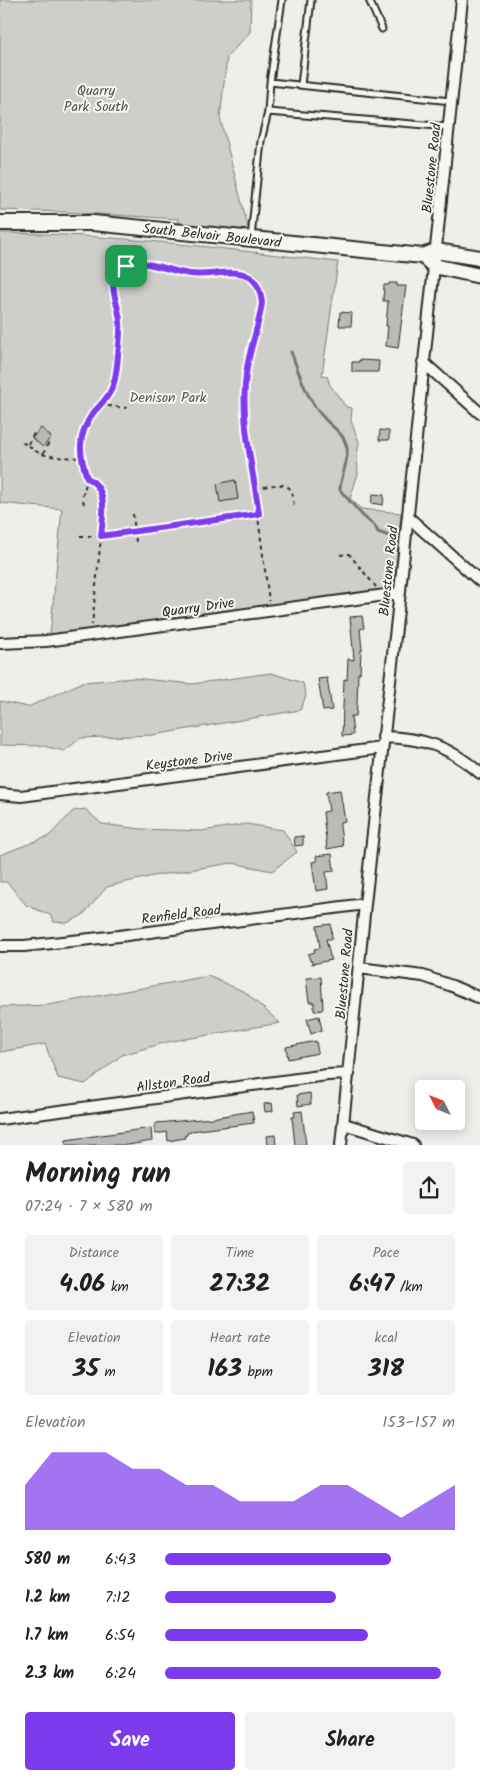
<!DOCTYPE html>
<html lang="en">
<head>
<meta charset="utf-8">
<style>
	:root { --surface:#fff; --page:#f2f2f2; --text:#222; --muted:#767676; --accent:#7c3aed }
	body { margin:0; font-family:Kalam,sans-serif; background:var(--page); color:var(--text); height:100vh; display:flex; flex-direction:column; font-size:19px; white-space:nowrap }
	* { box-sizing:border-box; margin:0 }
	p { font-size:16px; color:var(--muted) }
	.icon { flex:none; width:28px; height:28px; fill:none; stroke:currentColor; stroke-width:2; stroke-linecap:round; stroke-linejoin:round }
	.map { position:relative; height:1145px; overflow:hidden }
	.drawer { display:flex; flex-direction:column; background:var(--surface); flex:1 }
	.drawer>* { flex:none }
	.needle { width:32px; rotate:312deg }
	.tools { position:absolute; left:415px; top:1080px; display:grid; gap:10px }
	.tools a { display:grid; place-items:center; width:50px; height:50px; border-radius:5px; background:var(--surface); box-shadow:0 2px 12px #0003; font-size:25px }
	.pin { position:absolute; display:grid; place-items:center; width:42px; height:42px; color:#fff; margin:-21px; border-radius:10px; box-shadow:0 2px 8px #0006 }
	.round { display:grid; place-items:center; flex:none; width:52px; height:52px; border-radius:5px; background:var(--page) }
	.summary { display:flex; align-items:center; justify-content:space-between; height:85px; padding:0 25px }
	h1 { font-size:28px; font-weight:800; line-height:38px }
	.metrics { display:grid; grid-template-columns:repeat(3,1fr); gap:8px; height:85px; padding:5px 25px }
	.metrics div { display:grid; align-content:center; border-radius:5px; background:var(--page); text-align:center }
	.metrics b { font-size:25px; font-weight:800 }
	.metrics small { font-size:14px; font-weight:400 }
	.metrics p { font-size:14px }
	.chart { height:140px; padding:10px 25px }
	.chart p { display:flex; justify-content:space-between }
	.chart svg { width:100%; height:90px; margin-top:5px; fill:var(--accent); opacity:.7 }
	.primary-button { display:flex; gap:10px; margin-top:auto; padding:10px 25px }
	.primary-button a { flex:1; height:58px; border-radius:5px; background:var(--accent); color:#fff; font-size:20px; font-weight:800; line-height:58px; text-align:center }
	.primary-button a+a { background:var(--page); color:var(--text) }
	ul { padding:0 25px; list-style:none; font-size:16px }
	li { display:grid; grid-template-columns:80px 60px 1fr; align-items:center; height:38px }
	li i { height:12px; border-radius:6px; background:var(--accent) }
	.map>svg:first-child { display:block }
	.green { fill:#cececa; stroke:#7c7c7a }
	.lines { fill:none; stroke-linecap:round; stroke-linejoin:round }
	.stream { stroke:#757573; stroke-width:3 }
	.building { fill:#babab7; stroke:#2b2b2b }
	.lane-casing { stroke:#2b2b2b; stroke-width:9 }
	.street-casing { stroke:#2b2b2b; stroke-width:14 }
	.secondary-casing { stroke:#2b2b2b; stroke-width:18 }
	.path { stroke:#2b2b2b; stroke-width:2; stroke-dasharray:4 4; stroke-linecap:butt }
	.lane { stroke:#f6f6f2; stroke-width:5 }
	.street { stroke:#f6f6f2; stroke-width:10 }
	.secondary { stroke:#f6f6f2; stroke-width:14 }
	.route-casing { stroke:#fff; stroke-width:10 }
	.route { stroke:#7c3aed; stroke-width:6 }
	.labels { text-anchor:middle; stroke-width:4; stroke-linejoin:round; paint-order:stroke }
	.park-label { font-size:14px; fill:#545453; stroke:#f6f6f2 }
	.street-label { font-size:14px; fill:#2b2b2b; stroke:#f6f6f2 }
</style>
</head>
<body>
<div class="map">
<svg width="480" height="1145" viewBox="0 0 480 1145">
	<rect width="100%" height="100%" fill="#eeeeea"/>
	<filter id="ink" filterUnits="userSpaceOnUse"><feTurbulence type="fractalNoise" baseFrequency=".02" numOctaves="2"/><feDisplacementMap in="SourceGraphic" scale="10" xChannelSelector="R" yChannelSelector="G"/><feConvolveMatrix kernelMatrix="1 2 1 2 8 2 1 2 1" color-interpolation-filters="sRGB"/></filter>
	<g filter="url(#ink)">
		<path class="green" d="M0,0h251l-1,32 -23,25 -7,61 31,121 -73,-7 1,-13 -115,-7 -64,-2z
			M0,233c114,1 225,16 338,29l-16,113 5,1 3,9 16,22 6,1 -1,13 8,21 -2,14 1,18 -8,24 11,11 40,4 -6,65 -4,7 -10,5 -331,46 12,-127 -62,-6z
			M271,673l32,10 3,13 -6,14 -147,25 -72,3 -17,13 -21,-5 -43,-1v-44l28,6 55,-25 50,-4 59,6z
			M85,809l17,15 39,5 60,2 46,-7 36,6 14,22 -25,19 -40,-8 -79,13 -35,8 -11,3 -24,28 -16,8 -13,-1 -4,-7 -24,-10 -19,-23h-7v-27l49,-19 24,-25z
			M208,976l37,16 35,31 -113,19 -45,13 -37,29 -27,-6 -13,-34 -45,8v-45l48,-2z"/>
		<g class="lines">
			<path class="stream" d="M291,352c9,23 16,48 33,66 9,10 21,16 23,30 2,14 -7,29 -7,42l23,26 12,10 3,6 14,5"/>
		</g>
		<path class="building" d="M389,283h8v3h9l-8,62 -12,-2 2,-20h-2l2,-25h-5l1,-16h5z
			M340,312l12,1 -1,13h-12z
			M359,360l20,1 -1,11h-26v-10h7z
			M41,428l10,9 -8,10 -11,-9z
			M380,430l9,1v9h-10z
			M235,480l3,19 -18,3 -3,-18z
			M373,494l11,1 -1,10 -12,-2z
			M362,616l2,12 -4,1 2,21h-1l-1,23h-2l-1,31 -1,12h-5l2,19 -11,1 2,-57 3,1 1,-21 6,1 -4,-43z
			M327,678l5,32 -9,1 -5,-32z
			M340,790l5,31 -5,1v5l3,19 -16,3 -4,-37 6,-1 -3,-19z
			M303,836v9l-8,1 -1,-9z
			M332,854l2,17 -8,1 2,17 -12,2 -4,-29 5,-1 -1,-5z
			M331,924l1,15h-6l5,21 -19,4v-3h-2l-2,-7 7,-2 -1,-3 6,-1 -3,-22z
			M321,977l2,31 -1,2 -8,1v-9h-5l-3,-24z
			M319,1016l3,14 -11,4 -4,-15z
			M316,1041l2,12 -30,6 -2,-12z
			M310,1093l1,11 -13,2 -1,-11z
			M272,1103l1,8 -8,1 -1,-8z
			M252,1111l2,12 -63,8v1l-4,1v2l-3,1 1,2 -17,3 -1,-9 -12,2 -1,-9 3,-2 55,-5z
			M302,1111l4,34h-11l-3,-28h3l-1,-5z
			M151,1128l1,13 -24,4h-62v-5z
			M275,1135l1,10h-8l-1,-9z"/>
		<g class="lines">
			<g class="lane-casing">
				<path id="lane" d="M369,0l13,29
					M270,82l12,-82
					M301,85l10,-85
					M449,127l-181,-15 2,-30 181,19
					M251,238l10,-97 7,-29"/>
			</g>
			<g class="street-casing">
				<path id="street" d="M423,362l57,51
					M408,517l72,64
					M0,643l46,-2 354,-48
					M383,737c40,1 66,9 97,36
					M0,794l21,2 361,-48
					M0,946h24l95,-10 246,-32
					M359,968l64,8 29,10 28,12
					M0,1119l327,-44 22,-1
					M344,1124l69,21
					M341,1145l24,-241 33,-294 64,-610"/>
			</g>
			<g class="secondary-casing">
				<path id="secondary" d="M0,223h93l330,33 13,-5 44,7
					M423,256l11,10 46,10"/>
			</g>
			<path class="path" d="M100,405l27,3
				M22,443l6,1c10,15 36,13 53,14
				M28,444l6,-11 1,1
				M43,454l5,-10 -1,-1
				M87,478l4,1 8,10 5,19 -12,117
				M256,489c9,-2 28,-9 35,1 2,3 2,11 3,15
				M84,504c-4,-13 3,-16 3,-26 0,-6 -4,-12 -6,-18 -2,-7 -1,-15 1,-22 3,-19 18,-30 27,-45 6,-10 7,-25 9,-37 1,-11 3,-23 2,-34 0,-16 -15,-36 -1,-50 5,-6 12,-9 20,-9 19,-1 36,11 55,12 18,1 39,-8 56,2 9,5 11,17 12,26l-16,71 -1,30 3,37 21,160
				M133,514l3,28
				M80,536h21l158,-22
				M340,555l9,-1 27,33"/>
			<use href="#lane" class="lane"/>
			<use href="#street" class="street"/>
			<use href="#secondary" class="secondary"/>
		</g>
	</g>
	<g class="lines" filter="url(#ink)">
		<g class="route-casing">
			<path id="route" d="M137,263c19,0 35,9 53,11 30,4 67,-17 72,29 -3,24 -13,46 -16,71 -6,46 7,94 13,140l-158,22c2,-19 8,-48 -14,-58 -8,-25 -10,-42 6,-65 6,-7 13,-13 17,-21 6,-10 7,-25 8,-37 1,-11 3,-23 2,-34 -2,-24 -22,-51 17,-58z"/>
		</g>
		<use href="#route" class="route"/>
	</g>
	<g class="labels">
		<g class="park-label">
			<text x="96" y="95">Quarry<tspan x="96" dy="16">Park South</tspan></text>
			<text x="168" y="402">Denison Park</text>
		</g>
		<g class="street-label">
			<text transform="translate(431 168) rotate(-84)" y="5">Bluestone Road</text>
			<text transform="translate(212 235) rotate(6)" y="5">South Belvoir Boulevard</text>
			<text transform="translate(388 571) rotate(-84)" y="5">Bluestone Road</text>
			<text transform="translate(198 607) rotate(-8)" y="5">Quarry Drive</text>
			<text transform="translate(189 760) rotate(-7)" y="5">Keystone Drive</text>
			<text transform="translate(181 914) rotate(-7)" y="5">Renfield Road</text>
			<text transform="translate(344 974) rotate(-85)" y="5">Bluestone Road</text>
			<text transform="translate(173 1082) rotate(-8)" y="5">Allston Road</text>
		</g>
	</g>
</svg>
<div class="tools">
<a><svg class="needle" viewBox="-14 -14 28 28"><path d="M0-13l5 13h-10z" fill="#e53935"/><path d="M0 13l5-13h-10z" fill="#767676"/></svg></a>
</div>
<div class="pin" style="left:126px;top:266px;background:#1e9e55"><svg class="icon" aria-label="arrive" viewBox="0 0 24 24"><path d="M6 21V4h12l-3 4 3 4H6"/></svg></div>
</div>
<section class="drawer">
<div class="summary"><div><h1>Morning run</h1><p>07:24 · 7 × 580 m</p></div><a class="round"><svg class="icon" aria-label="share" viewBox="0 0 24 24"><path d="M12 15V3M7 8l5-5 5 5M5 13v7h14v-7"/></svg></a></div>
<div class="metrics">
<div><p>Distance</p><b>4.06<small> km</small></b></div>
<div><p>Time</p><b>27:32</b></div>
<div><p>Pace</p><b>6:47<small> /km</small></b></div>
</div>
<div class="metrics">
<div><p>Elevation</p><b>35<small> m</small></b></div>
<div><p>Heart rate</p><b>163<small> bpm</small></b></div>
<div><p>kcal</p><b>318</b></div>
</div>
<div class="chart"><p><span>Elevation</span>153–157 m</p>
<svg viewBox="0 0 160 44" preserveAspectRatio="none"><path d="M0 44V22L10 6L20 6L30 6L40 14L50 14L60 22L70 22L80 30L90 30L100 30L110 22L120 22L130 30L140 38L150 30L160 22V44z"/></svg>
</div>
<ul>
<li><b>580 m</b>6:43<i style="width:78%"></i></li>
<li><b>1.2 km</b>7:12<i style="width:59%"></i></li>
<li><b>1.7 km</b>6:54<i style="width:70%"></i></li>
<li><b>2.3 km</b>6:24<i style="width:95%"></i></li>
</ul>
<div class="primary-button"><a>Save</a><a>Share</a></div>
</section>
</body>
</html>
